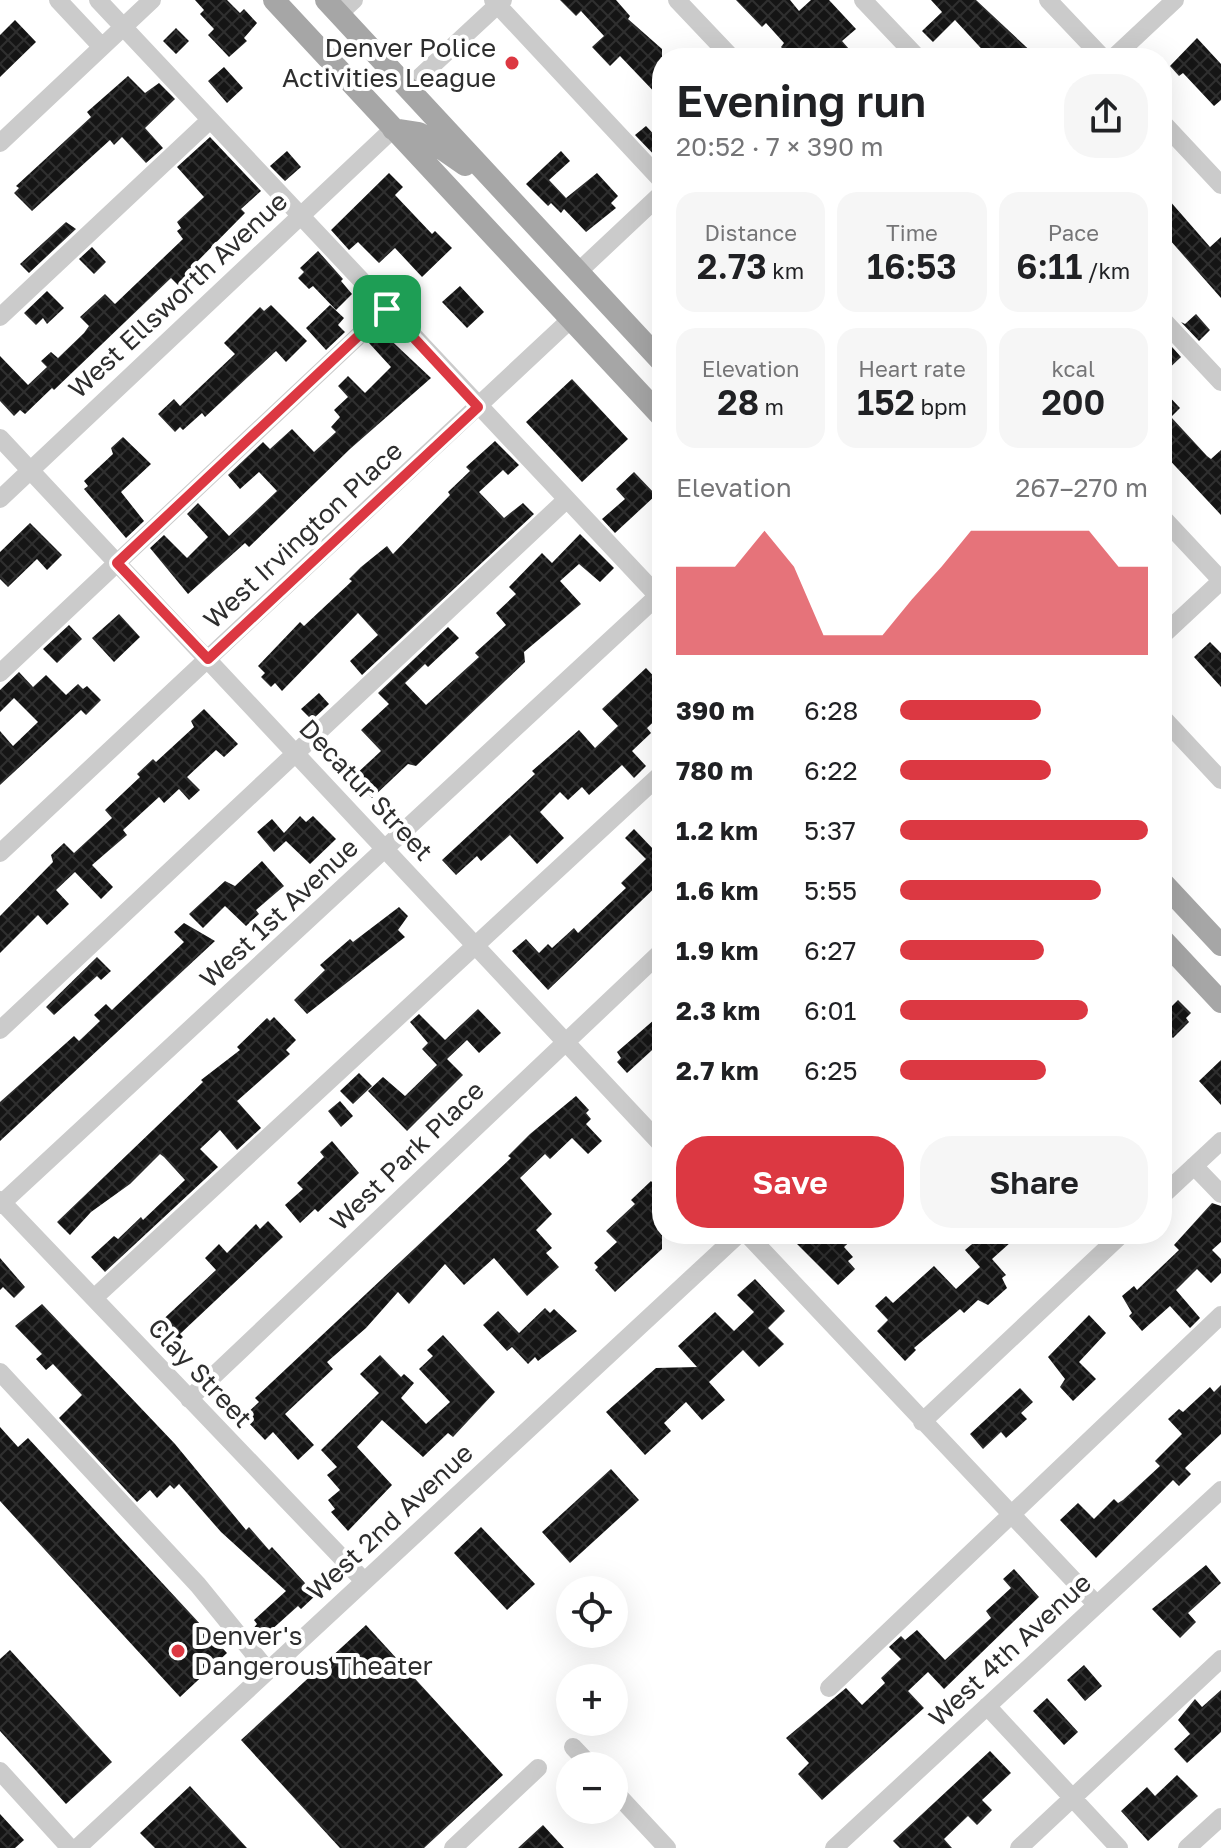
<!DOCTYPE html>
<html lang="en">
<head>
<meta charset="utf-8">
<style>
	:root { --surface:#fff; --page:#f6f6f6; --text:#202124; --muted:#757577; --accent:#dc3842 }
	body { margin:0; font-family:"Golos Text",sans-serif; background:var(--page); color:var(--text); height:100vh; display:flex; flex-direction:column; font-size:30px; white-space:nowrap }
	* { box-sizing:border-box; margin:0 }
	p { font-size:26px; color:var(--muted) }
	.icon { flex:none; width:44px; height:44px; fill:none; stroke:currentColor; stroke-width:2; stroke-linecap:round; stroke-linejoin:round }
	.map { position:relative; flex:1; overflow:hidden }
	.side { position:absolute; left:652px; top:48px; width:520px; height:1196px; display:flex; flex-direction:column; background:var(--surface); border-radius:32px; box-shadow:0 8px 32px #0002 }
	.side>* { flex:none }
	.controls { position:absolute; left:556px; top:1576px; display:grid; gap:16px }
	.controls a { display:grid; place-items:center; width:72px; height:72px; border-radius:50%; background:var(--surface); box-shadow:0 8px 32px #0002; font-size:40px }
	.pin { position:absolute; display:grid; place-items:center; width:68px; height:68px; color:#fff; margin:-34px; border-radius:16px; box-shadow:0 4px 12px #0006 }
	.round { display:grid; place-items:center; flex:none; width:84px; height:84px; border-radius:32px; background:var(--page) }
	.summary { display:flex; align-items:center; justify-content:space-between; height:136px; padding:0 24px }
	h1 { font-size:44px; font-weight:600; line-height:60px }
	.figures { display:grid; grid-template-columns:repeat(3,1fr); gap:12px; height:136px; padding:8px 24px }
	.figures div { display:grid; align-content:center; border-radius:20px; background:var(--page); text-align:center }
	.figures b { font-size:34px; font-weight:600 }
	.figures small { font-size:22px; font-weight:400 }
	.figures p { font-size:22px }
	.chart { height:224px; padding:16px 24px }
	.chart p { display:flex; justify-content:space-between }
	.chart svg { width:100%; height:144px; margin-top:8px; fill:var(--accent); opacity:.7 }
	.cta { display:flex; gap:16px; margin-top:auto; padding:16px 24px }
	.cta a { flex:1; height:92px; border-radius:32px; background:var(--accent); color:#fff; font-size:32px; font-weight:600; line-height:92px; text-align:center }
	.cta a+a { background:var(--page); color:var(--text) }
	ul { padding:0 24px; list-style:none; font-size:26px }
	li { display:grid; grid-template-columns:128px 96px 1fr; align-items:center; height:60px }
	li i { height:20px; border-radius:10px; background:var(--accent) }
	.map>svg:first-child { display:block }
	.building { fill:url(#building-cross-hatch) }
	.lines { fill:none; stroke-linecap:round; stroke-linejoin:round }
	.minor { stroke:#cbcbcb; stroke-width:18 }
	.major { stroke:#a6a6a6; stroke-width:22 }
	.route-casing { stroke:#fff; stroke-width:16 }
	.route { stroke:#dc3842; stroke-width:10 }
	.poi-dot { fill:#dc3842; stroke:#fff; stroke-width:3 }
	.labels { text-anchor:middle; stroke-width:8; stroke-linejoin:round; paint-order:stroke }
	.poi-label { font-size:26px; fill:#2e2e2e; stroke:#fff; text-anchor:end }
	.street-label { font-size:26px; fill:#2e2e2e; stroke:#fff }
</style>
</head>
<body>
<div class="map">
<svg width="1221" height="1848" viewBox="0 0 1221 1848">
	<defs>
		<pattern id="building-cross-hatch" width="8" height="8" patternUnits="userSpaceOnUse" patternTransform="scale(2)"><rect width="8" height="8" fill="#151515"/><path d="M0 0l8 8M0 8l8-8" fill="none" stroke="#2f2f2f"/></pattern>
	</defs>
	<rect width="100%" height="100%" fill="#fff"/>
	<path class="building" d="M195,0h32l13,13 4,-4 13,14 -13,15 3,3 -18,16 -21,-22 6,-6 -14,-15 4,-4z
		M560,0h56l14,16 -2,3 34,30v51l-42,-44 -10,10 -18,-19 12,-11 -23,-25 -5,5z
		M736,0h54l9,11 12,-11h18l27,29 -14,12 15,17h-59l-4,-4 -3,3 -10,-10 3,-4 -18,-20 -4,4z
		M931,0h45l62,58h-48l-35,-38 -22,22 -11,-11 20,-19z
		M15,20l21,22 -36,35v-42z
		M176,28l13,13 -13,13 -13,-13z
		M1197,38l24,26v36l-7,6 -31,-33 -4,3 -9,-10z
		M224,67l19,21 -16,15 -19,-22z
		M128,76l17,17 14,-10 16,16 -30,29 18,20 -17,15 -24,-26 -8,8 -4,-5 -78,71 -18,-18 5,-5 -3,-2 75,-69 -4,-5z
		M646,126l16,17v20l-27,-28z
		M210,137l51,54 -20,18 4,4 -59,60 4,4 -10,10 -9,-9 -117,112 -2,-2 -27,26 -5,-4 -6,6 -14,-15v-45l28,29 19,-18 -6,-6 10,-9 7,6 26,-25 5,-7 -9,-9 25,-23 10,10 68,-65 -6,-8 4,-3 -4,-6 27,-25 -27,-30z
		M287,151l14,16 -16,14 -15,-15z
		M561,151l9,10 -21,19 17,18 31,-25 21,23 -7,7 5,5 -30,24 -22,-23 -3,4 -10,-10 -3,3 -22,-22z
		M389,173l14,14 -8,8 37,39 3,-3 17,17 -30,29 -27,-29 -16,15 -21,-21 -9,8 -18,-20z
		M1162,192l48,55 11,-10v61l-52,-59 -7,5z
		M66,222l10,7 -47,44 -9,-9z
		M92,247l14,15 -12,12 -15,-15z
		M318,251l25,28 -2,2 11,13 -16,16 -23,-24 -4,3 -11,-11 6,-6 -4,-4z
		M460,286l24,26 -17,16 -25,-26z
		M47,291l17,17 -17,16 -4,-6 -7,7 -12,-12z
		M271,305l36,36 -21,21 -10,-11 -71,66 -3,-4 -19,17 -3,-3 -5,5 -17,-18 16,-15 6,7 55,-52 -11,-11 36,-36 4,4z
		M330,305l14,13 -6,7 7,7 -19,18 -20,-22z
		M1196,314l14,16 -11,11 -18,-19 4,2z
		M381,331l50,47 -81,71 -101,98 -4,-4 -57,51 -38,-46 14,-13 23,23 21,-21 -21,-23 11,-11 31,33 28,-26 20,-19 -18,-19 -19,17 -12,-14 35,-33 7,7 22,-20 22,23 22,-20 -5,-5 9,-10 -6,-7 14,-13 -10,-11 10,-10 17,17 26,-26 -22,-24z
		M1164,338l17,19 -19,18v-35z
		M572,379l56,60 -46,43 -56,-60z
		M1162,389l18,19 -9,9 36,39 4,3 10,-9v65l-59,-63z
		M123,437l28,27 -30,28 23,29 -18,17 -42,-49 4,-3 -4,-5 29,-27 -2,-6z
		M495,441l24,24 -11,10 -5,-5 -24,22 25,26 19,-15 11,11 -172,161 -12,-14 28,-26 -20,-22 -76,78 -7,-8 -4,4 -10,-10 4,-4 -7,-7 42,-44 4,4 48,-45 -3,-2 12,-12 26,-21 6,8 57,-59 -2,-3 22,-21 -4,-4z
		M634,472l22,23 -41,38 -13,-14 23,-20 -9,-10z
		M30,523l32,32 -15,15 -10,-11 -29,28 -8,-8v-27z
		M580,534l34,34 -14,14 -21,-18 -19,17 21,23 -57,48 1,10 -109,104 -8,-2 -36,34 -19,-21 28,-26 -20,-21 28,-26 -11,-11 70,-66 11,11 -31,29 -3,-3 -20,19 21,22 53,-48 -4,-4 31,-28 -10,-12 20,-19 -7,-7 33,-34 10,10z
		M119,614l21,23 -26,25 -22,-24z
		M69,625l13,14 -25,24 -14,-14z
		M1210,642l11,11v34l-27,-30z
		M646,668l16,17v29l-15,14 4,5 -19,18 14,15 -12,12 -12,-13 -33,30 -7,-8 -14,13 -8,-8 -20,20 24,26 -27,26 -27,-29 -29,26 -4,-5 -21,19 -14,-15 93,-86 -3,-3 47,-41 16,18 23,-22 -16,-17z
		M19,672l14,15 13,-12 20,20 12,-11 5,5 4,-3 14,14 -15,15 -5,-5 -81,75v-54l13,15 25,-24 -24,-24 -14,14v-22z
		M319,693l10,11 -17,16 -11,-11z
		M204,709l34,35 -14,13 -8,-7 -29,27 13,13 -11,10 -10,-11 -15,14 -5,-6 -36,33 4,5 -35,30 21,22 -12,12 -26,-27 -19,18 13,14 -22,21 -9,-10 -38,38v-37l53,-54 -2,-7 13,-12 10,10 38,-35 -7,-8 35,-33 -3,-3 16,-15 3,3 38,-35 -3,-6z
		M300,816l6,6 7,-6 23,23 -26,25 -24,-23 -12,11 -17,-20 15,-13 12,14z
		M634,829l20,21 8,-8v39l-114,109 -36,-39 14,-12 13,14 9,-9 4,4 22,-20 4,5 48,-45 -5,-5 25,-24 -21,-21z
		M262,861l22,25 -28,24 3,4 -13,12 -21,-20 -22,22 -14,-14 36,-33 10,5z
		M399,907l9,9 -10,14 7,7 -98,77 -13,-14 31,-30 -5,-5 30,-26 3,3z
		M184,923l31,18 -215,200v-39l74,-66 5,5 21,-20 -6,-6 12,-11 6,6 2,-2 70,-66 -10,-10z
		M97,957l14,14 -10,9 -4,-4 -43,39 -8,-8z
		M1178,1000l13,13 -5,5 3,4 -16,16 -11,-10v-12z
		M478,1009l23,24 -22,20 -12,-13 -20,19 16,16 -56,56 -39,-40 15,-14 22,19 32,-31 -15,-16 6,-6 -18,-21 9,-8 26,26z
		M662,1013v28l-35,32 -10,-11 4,-4 -4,-6z
		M274,1017l22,23 -10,10 4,4 -53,47 24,27 -24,22 -17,-20 -20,19 18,18 -113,105 -14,-15 23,-21 4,3 23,-22 2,3 42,-40 -21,-23 -4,-3 -30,30 -39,28 -21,23 -13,-13 146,-140 -2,-2 39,-30 -3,-3 30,-29 3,3z
		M1221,1060v45l-22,-24z
		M359,1073l13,13 -19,18 -13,-13z
		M576,1096l13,14 -3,3 5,6 -5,5 16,17 -14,13 -16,-16 -22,21 -5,-5 -25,24 32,36 -16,16 16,18 -6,5 13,14 -32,29 -33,-38 -30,27 -19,-21 -36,40 -11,-12 -32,36 -39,34 6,7 -48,45 29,31 -16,15 -25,-28 -8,8 -22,-23 16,-15 -4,-4 256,-240 -3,-2 22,-22z
		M340,1101l13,15 -12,11 -13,-16z
		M332,1141l27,32 -41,39 -3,-3 -15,14 -15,-18 18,-16 -6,-6 27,-26 -4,-5z
		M651,1181l11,12v56l-47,43 -20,-22 3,-3 -4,-4 23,-21 -11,-11 29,-27 -4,-4z
		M1212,1203l9,3v36l-9,8 9,9v14l-10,10 -14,-14 -21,21 24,28 -10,10 -20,-22 -28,25 -13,-15 3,-3 -10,-17 12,-10 3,4 42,-40 -5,-5z
		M268,1221l15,16 -103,97 3,3 -10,9 -18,-19 61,-57 -11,-12 14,-14 8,9 29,-29 4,5z
		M804,1234h54l-14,13 9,10 -5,4 7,8 -17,16 -43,-43z
		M984,1234h36l-28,25 14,16 -4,3 5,10 -19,17 -10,-5 -14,13 -4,-4 -46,39 2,2 -11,11 -28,-30 11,-11 -13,-14 11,-10 7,7 41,-37 22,23 24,-22 -15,-17z
		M0,1258l25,29 -11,11 -11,-11 -3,3z
		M755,1279l30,32 -17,17 16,16 -25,23 -16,-17 -34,32 16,18 -23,20 -16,-18 -22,21 7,8 -26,24 -39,-43 50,-44 41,-1 -19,-21 37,-34 19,19 20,-19 -17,-17z
		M42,1304l133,140 71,86 3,-3 20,23 3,-3 44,48 -15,14 -3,-3 -38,34 -9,-9 6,-7 -3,-4 32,-29 -65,-59 -42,-48 -5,5 -4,-4 -13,13 -7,-8 -13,12 -78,-84 23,-23 -29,-31 -7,6 -10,-11 6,-5 -27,-28z
		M545,1308l5,5 4,-4 23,22 -39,30 -3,-4 -7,7 -16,-17 -5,4 -24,-26 15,-14 21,22z
		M1089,1315l17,18 -27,29 17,17 -23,22 -13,-14 5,-8 -17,-22z
		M443,1335l52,57 -42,45 -5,-4 -25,24 -41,-37 -25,27 35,38 -44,46 -17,-19 4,-3 -7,-9 12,-10 -13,-15 10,-8 -16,-17 58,-57 -19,-19 20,-19 21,22 3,-3 10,9 -13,15 25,26 24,-22 -31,-33 14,-13 -6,-6z
		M1221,1385v49l-36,34 6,6 -12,12 -6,-6 -77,78 -36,-38 18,-17 16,16 20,-20 4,4 5,-3 37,-34 -5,-5 27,-27 -14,-15 11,-10 4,3 27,-25 4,5z
		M1020,1388l13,14 -12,11 6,6 -21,19 -5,-6 -18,17 -13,-15z
		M0,1427l18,20 10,-9 199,215 -47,44 -180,-196z
		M611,1469l28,31 -69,63 -28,-31z
		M481,1527l54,57 -28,26 -53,-57z
		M1206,1565l15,18 -33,30 8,9 -16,16 -28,-29z
		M1014,1569l25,28 -95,92 -16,-17 -20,19 16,17 -102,92 -24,-26 11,-11 -23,-25 60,-50 16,17 23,-22 -4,-5 20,-19 -12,-12 12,-11 4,4 12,-10 28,30 46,-42 -5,-7 25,-23 -8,-9z
		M366,1625l137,150 -79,73h-84l-99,-108z
		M10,1650l102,112 -46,42 -66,-73v-72z
		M1084,1665l18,21 -17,15 -18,-21z
		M1221,1690v42l-34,31 -13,-14 16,-15 -12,-14 17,-21 7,8z
		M1047,1698l31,34 -14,13 -31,-34z
		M990,1751l21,22 -29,27 10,10 -15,15 -9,-9 -24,23 8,9h-52l-7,-7z
		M1177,1775l21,21 -50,45 -27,-30 26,-24 8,9z
		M190,1786l57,62h-92l-15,-15z
		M0,1814l24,26 -9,8h-15z
		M543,1825l21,23h-46z"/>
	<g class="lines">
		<path class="minor" d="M58,0l44,47
			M98,0l560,596
			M493,0l169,181
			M677,0l55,58
			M863,0l55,58
			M1048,0l55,58
			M339,14l15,-14
			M1113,58l62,-58
			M408,88l95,-88
			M1162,122l59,63
			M0,143l152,-143
			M578,272l84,-79
			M0,317l210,-197
			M1162,319l59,63
			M0,438l662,707
			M0,499l393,-370
			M1162,517l59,63
			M1162,636l59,-55
			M0,673l387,-364
			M1162,717l59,63
			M0,853l571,-534
			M0,1030l566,-530
			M1194,1166l27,28
			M1162,1196l59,-55
			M0,1200l364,381
			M0,1205l662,-613
			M747,1234l350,371
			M94,1298l568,-525
			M0,1372l198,213 70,86
			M189,1399l473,-448
			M922,1422l200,-188
			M829,1688l392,-373
			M987,1706l132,142
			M573,1747l18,19
			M0,1771l70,77
			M614,1791l53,57
			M77,1848l662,-614
			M453,1848l85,-80
			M834,1848l387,-358
			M1019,1848l202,-189
			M1187,1848l34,-31"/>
		<path class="major" d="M274,0l388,417
			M326,0l336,362
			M393,129l26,4 46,32
			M1162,882l59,63
			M1162,939l59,63"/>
	</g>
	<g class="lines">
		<g class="route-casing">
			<path id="route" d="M387,309l91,98 -270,252 -91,-96z"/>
		</g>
		<use href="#route" class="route"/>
	</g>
	<g class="poi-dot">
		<circle cx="512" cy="63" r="8"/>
		<circle cx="178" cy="1651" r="8"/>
	</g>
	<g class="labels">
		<g class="poi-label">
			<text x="496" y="57">Denver Police<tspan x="496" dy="30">Activities League</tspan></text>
			<text x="194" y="1645" text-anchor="start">Denver's<tspan x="194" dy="30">Dangerous Theater</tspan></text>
		</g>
		<g class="street-label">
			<text transform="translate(178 295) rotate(-43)" y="9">West Ellsworth Avenue</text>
			<text transform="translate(303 535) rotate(-43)" y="9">West Irvington Place</text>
			<text transform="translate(366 790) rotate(47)" y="9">Decatur Street</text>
			<text transform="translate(279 913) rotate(-43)" y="9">West 1st Avenue</text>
			<text transform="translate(407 1156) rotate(-44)" y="9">West Park Place</text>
			<text transform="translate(200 1373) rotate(47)" y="9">Clay Street</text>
			<text transform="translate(390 1522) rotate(-43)" y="9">West 2nd Avenue</text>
			<text transform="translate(1010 1650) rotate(-43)" y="9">West 4th Avenue</text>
		</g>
	</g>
</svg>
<div class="controls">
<a><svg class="icon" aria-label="locate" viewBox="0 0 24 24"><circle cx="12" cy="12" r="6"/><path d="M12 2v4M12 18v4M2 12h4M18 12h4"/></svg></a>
<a>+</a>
<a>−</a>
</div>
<div class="pin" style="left:387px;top:309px;background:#1e9e55"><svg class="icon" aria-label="arrive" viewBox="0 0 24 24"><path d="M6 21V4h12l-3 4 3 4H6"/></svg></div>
<section class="side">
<div class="summary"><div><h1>Evening run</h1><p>20:52 · 7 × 390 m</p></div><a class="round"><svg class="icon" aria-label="share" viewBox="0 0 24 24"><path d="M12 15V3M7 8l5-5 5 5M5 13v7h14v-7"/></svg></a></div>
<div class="figures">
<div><p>Distance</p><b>2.73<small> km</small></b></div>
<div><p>Time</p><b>16:53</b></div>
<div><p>Pace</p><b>6:11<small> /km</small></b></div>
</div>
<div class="figures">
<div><p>Elevation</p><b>28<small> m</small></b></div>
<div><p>Heart rate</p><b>152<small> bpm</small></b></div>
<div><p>kcal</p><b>200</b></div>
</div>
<div class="chart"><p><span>Elevation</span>267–270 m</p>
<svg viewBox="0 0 160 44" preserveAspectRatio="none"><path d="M0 44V17L10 17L20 17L30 6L40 17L50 38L60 38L70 38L80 27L90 17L100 6L110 6L120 6L130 6L140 6L150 17L160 17V44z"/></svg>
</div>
<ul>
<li><b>390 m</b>6:28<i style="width:57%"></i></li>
<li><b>780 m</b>6:22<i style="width:61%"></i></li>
<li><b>1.2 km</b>5:37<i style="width:100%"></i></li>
<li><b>1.6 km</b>5:55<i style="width:81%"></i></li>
<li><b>1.9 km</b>6:27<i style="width:58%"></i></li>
<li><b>2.3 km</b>6:01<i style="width:76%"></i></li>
<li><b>2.7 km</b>6:25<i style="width:59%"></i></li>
</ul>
<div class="cta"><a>Save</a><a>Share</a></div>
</section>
</div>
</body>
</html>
